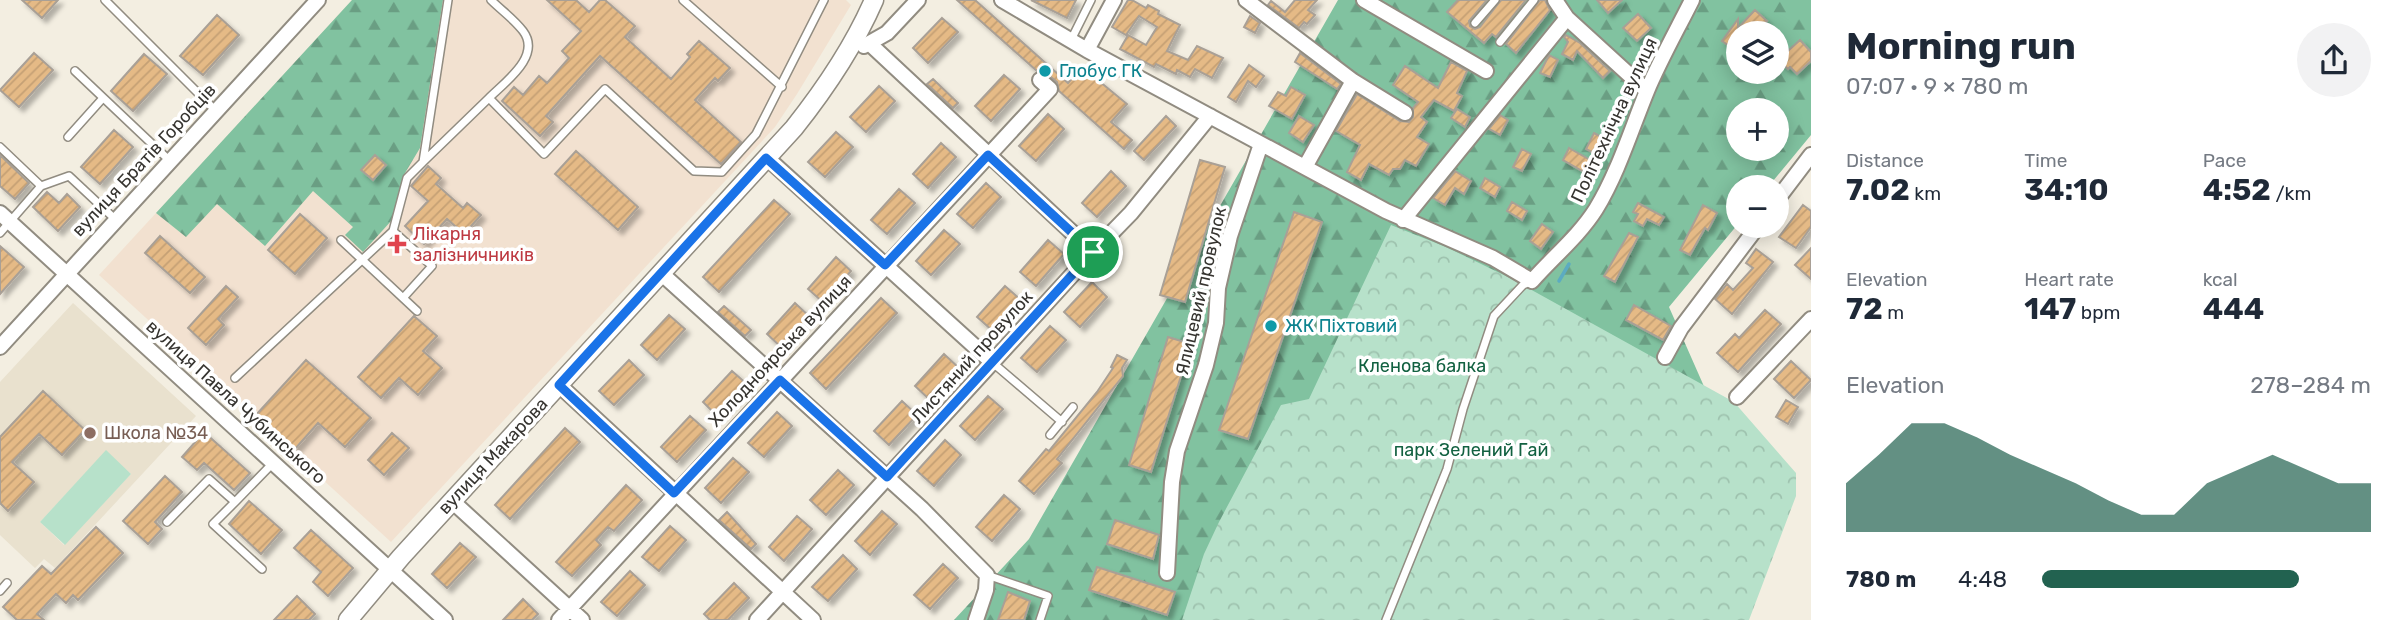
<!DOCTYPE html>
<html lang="en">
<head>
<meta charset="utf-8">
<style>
	:root { --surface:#fff; --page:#f2f2f3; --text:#1f2937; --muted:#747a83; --accent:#226250 }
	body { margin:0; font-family:Rubik,sans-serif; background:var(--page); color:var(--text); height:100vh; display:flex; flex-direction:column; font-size:26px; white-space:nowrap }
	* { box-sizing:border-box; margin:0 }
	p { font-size:23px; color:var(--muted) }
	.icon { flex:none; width:38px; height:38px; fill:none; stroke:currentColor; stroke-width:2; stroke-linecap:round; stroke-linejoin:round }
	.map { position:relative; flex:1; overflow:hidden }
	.panel { display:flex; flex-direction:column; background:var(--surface); width:595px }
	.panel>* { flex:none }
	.buttons { position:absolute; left:1726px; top:21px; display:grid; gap:14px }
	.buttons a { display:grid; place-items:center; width:63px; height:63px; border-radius:50%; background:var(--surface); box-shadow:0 4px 18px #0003; font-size:35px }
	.pin { position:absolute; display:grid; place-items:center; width:60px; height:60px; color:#fff; margin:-30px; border:4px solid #fff; border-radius:50%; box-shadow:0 2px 7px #0007 }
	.round { display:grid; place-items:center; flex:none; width:74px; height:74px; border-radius:37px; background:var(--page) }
	.headline { display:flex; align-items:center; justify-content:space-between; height:119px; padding:0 35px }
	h1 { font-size:38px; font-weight:700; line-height:52px }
	.metrics { display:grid; grid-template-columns:repeat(3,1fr); gap:10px; height:119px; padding:7px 35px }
	.metrics div { display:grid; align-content:center }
	.metrics b { font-size:30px; font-weight:700 }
	.metrics small { font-size:19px; font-weight:400 }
	.metrics p { font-size:19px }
	.chart { height:196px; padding:14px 35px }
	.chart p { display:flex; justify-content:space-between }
	.chart svg { width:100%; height:126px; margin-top:7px; fill:var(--accent); opacity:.7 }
	ul { padding:0 35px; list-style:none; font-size:23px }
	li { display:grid; grid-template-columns:112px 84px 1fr; align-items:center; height:52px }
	li i { height:18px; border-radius:9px; background:var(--accent) }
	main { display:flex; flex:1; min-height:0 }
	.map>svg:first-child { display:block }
	.built { fill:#e9e1ce; fill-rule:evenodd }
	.medical { fill:#f2e1d0 }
	.green { fill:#b7e1ca }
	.forest { fill:url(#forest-firs); fill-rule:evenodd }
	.park { fill:url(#park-crowns) }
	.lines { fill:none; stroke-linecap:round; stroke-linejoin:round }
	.stream { stroke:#5cabc1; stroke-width:3.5 }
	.building { fill:url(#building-hatch); stroke:#a9a096; stroke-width:2; filter:url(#shadow) }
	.service-casing { stroke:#918c81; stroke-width:10 }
	.minor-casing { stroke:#918c81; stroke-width:18 }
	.tertiary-casing { stroke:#918c81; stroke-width:21 }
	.service { stroke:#fff; stroke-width:7 }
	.minor { stroke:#fff; stroke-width:14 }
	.tertiary { stroke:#fff; stroke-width:18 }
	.route-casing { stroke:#fff; stroke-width:14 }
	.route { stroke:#1a73e8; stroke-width:9 }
	.culture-dot { fill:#0f9aa8; stroke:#fff; stroke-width:2.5 }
	.health-dot { fill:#e0444e; stroke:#fff; stroke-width:2.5 }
	.education-dot { fill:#8d6e63; stroke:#fff; stroke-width:2.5 }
	.labels { text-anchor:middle; stroke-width:7; stroke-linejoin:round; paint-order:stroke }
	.culture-label { font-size:18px; fill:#0d838f; stroke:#fff; text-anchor:start }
	.street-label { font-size:18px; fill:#363430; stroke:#fff }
	.health-label { font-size:18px; fill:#be3a42; stroke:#fff; text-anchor:start }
	.park-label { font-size:18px; fill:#126141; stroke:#fff }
	.education-label { font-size:18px; fill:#785e54; stroke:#fff; text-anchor:start }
</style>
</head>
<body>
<main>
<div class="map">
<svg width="1811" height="620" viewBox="0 0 1811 620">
	<defs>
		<pattern id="forest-firs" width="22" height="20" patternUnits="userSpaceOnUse" patternTransform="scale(1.75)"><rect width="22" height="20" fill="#81c2a0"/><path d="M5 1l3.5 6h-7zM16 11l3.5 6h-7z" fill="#6a9e83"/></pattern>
		<pattern id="park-crowns" width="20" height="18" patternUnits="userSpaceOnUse" patternTransform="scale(1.75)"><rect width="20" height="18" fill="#b7e1ca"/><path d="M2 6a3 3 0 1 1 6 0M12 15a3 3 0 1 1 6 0" fill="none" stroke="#9ec2ae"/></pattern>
		<pattern id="building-hatch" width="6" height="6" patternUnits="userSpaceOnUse" patternTransform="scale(1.75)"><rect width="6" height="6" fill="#e5ba86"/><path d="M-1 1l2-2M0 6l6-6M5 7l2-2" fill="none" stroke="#c5a074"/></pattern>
		<filter id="shadow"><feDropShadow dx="4.5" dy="4.5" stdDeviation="2" flood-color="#0004"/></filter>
	</defs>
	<rect width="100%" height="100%" fill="#f3eee1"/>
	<path class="built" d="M73,303l123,113 -141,152 -11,-9 -9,9 -35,-33v-153zM106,451l25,23 -67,71 -24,-23z"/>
	<path class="medical" d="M352,0h494l5,5 -54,89 -22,33 -384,415 -292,-267z"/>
	<path class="green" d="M106,450l25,24 -66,71 -25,-23z"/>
	<path class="forest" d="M352,0h91l-23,148 -15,25 -13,47 -29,32 -18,-17 8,-8 -40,-36 -48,55 -48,-42 -31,33 -30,-24z
		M1338,0h473v135l-43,52h-30v37l-69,83 82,186 -51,127h-746l75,-81zM1738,33h38v39h-38zM1738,110h38v39h-38z"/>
	<path class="park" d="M1391,225l55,22 64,31 224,124 62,71v23l-47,124h-567l22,-66 15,-32 62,-117 28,-6z"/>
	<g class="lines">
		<path class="stream" d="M1559,281l10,-17"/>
	</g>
	<path class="building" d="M22,0h36l-16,18z
		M547,0h29l13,12 11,-12h5l30,26 -10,11 46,42 19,-22 -3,-3 12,-13 31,27 -12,13 -3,-3 -20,22 46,42 -20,22 -121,-108 -54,60 7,6 -13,14 -38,-35 12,-14 9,8 16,-19 8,7 22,-25 -7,-7 19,-20z
		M957,0h18l93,83 14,-16 45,37 -16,18 21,18 -8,9 -65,-58 -2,-9 -11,-9 -9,-2z
		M1031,0h45l-9,18z
		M1128,0h4l14,8 2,-3 11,6 -1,3 22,11 -13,26 21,9 9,-14 26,12 -11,20 -17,-9 -5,8 -13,-7 -1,4 -20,-10 -2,3 -34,-18 8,-14 18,10 11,-18 -18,-11 -13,19 -14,-8z
		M1295,0h22l-9,10 7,5 -8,9 -3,-2 -5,6 -31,-23 3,-4 14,11z
		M1458,0h29l-18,21 1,5 5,3 5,-2 21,-27h25l-30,37 -4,-3 -8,9 -37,-31z
		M1540,0h5l5,10 -34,43 -10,-9z
		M1597,0h25l-14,13z
		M1755,10l12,11 -12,12h-17v19l-16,-11 16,-22v9z
		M1638,14l13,14 -14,13 -14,-13z
		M217,15l22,20 -36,40 -23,-19z
		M1250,16l10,7 -5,10 -11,-6z
		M942,18l16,14 -30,31 -15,-15z
		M1566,35l14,8 30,28 -7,7 -26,-27 -4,9 -11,-6 6,-12 -4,-5z
		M1800,40l11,12v9l-14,13 -7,-7 -2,2 -10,-9z
		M34,53l19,17 -34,37 -19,-17z
		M1300,53l41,31 -4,5 -42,-27z
		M144,54l23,20 -34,37 -22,-20z
		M1549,55l9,5 -8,17 -10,-4z
		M1451,62l16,9 -10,22 5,3 -8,15 -20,-11 -13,17 6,5 -10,15 12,7 -13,22 -11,-6 -5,9h-7l-4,6 -20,-11 -8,16 -14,-8 13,-27 -24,-14 21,-37 43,27 9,1 4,-5v-9l5,-6 -25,-17 12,-19 33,22z
		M1249,65l15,11 -8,11 -8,-6 -12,21 -8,-5z
		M1004,75l16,14 -29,32 -16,-15z
		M933,79l25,24 -5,5 -26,-24z
		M879,86l16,15 -29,31 -16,-15z
		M1291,87l14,8 -13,24 -23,-13 9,-14 8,4z
		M1457,109l13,8 -5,10 -14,-9z
		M1048,114l16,15 -28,32 -17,-15z
		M1500,115l8,5 -8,15 -11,-6z
		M1166,116l10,10 -32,34 -10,-9z
		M1299,116l15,9 -11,17 -14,-9z
		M114,130l19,17 -33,37 -19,-17z
		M836,132l17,15 -28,30 -17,-15z
		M1594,133l11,6 -8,16 -11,-6z
		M941,143l15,14 -28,31 -15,-14z
		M1569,148l21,12 -6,12 -21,-12z
		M1522,149l9,5 -9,17 -9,-4z
		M576,151l62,56 -20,23 -63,-56z
		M0,155l29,28 -14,16 -15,-13z
		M375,155l11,10 -13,15 -12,-10z
		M1200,160l25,7 -40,135 -25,-7z
		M428,166l13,12 -5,6 27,24 4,-5 14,12 -17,19 -17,-15 -23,25 -19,-18 23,-25 -17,-15z
		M1111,171l15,15 -29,31 -15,-14z
		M1455,171l16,10 -7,13 -9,-6 -10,17 -12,-7z
		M1485,178l15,9 -5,10 -15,-9z
		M986,183l15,14 -28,31 -16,-14z
		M899,189l16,14 -28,31 -16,-14z
		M47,192l12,11 8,-9 13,13 -22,24 -25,-24z
		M774,200l16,14 -71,78 -16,-15z
		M1512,202l15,9 -5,9 -15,-9z
		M1638,203l26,14 -5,8 -12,-6 -4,7 -9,-5 4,-7 -5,-2z
		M1703,205l14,8 -9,17 -3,-2 -15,27 -10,-5z
		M1803,205l8,6v16l-15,21 -17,-11z
		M1294,212l28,10 -74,217 -29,-9z
		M300,214l27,24 -32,36 -27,-24z
		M1542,224l11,8 -12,17 -11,-8z
		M944,230l16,14 -29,31 -15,-14z
		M1629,233l9,4 -23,45 -11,-6z
		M160,236l45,41 -15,16 -45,-40z
		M1048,240l16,14 -28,32 -16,-14z
		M0,246l24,21 -24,27z
		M1811,248v31l-16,-14z
		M1756,249l17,13 -41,52 -17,-15 12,-15 6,6 20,-22 -7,-5z
		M836,257l15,14 -27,32 -16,-14z
		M1092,282l15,15 -27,30 -16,-15z
		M226,286l12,11 -20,22 6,6 -18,20 -18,-17z
		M1005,286l16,14 -28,31 -16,-14z
		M881,298l16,15 -71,76 -16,-16z
		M795,303l15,14 -28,31 -15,-14z
		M1634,305l37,21 -8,14 -37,-20z
		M724,306l27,24 -6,6 -27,-24z
		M1765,310l16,14 -43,48 -21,-19 18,-19 4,4z
		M669,315l16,14 -28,31 -16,-15z
		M414,316l23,20 -14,15 19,17 -24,27 -19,-17 -18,20 -23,-21z
		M1050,326l16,14 -29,32 -16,-14z
		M1168,337l23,7 -40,128 -22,-7z
		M944,354l15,14 -29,32 -15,-14z
		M1117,355l10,5 -5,8 1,8 -66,83 5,4 -28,31 -15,-13 27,-32 3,2 48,-59 16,-24 -2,-1z
		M306,360l65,58 -26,29 -27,-24 -23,26 -39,-34z
		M629,360l15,15 -30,30 -15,-14z
		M1791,361l20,19 -17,18 -20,-19z
		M732,371l16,14 -30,32 -15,-15z
		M43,391l42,39 -23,25 -23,-21 -27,28 22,20 -26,29 -8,-8v-66z
		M988,396l15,13 -28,31 -15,-14z
		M1786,400l12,7 -10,17 -12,-7z
		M902,401l15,14 -28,30 -15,-14z
		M777,412l15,14 -28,31 -16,-14z
		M690,416l16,14 -29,32 -16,-15z
		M565,428l15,14 -70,77 -15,-14z
		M204,432l46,41 -16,17 -30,-27 -7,7 -15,-13z
		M392,433l17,15 -25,27 -16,-15z
		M945,440l16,15 -27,31 -17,-15z
		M733,458l16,14 -28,31 -16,-15z
		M838,470l16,15 -28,30 -16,-15z
		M165,476l17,16 -27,30 7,7 -14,15 -25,-23z
		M626,485l16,15 -28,31 -6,-4 -12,13 5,5 -29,31 -16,-14z
		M1004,495l16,14 -28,32 -16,-14z
		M249,501l33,29 -21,24 -32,-30z
		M882,511l15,13 -27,31 -15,-14z
		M727,512l29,32 -5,5 -32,-29z
		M797,516l15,13 -28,32 -15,-14z
		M1115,520l44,15 -6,24 -46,-15z
		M670,526l16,14 -27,31 -17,-14z
		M96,527l27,26 -45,47 -5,-5 -7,8 -10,-9 -19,20 7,6h-27l-14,-13 39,-41 9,8z
		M311,530l42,38 -25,28 -15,-14 8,-10 -27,-24z
		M460,543l16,14 -29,31 -15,-14z
		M843,555l14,14 -29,32 -16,-14z
		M943,564l15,14 -28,31 -16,-14z
		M1097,567l78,25 -8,23 -78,-25z
		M630,571l15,14 -28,31 -16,-14z
		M734,583l15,15 -21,22h-18l-6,-6z
		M1008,592l22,9 -6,19h-26z
		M297,596l18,18 -6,6h-35z
		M523,599l15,15 -6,6h-29z"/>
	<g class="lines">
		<g class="service-casing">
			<path id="service" d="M105,0l111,111
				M491,0c10,10 23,19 32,31 19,25 -18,51 -34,67l55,56 61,-65 89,82 28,1 34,-38 68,-134
				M683,0l99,87
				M1475,23l20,-23
				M1071,40l20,-40
				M1500,42l34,-42
				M75,71l95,90
				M68,137l35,-39
				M0,147l41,39
				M424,161l65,-63
				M393,231l39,35 -29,32
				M0,233l41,-47 28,-10 47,44
				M341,240l76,71
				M993,363l69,59
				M235,378l158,-147 14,-53 16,-16 25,-162
				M1050,435l23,-28
				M235,502l-22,22 49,45
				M167,522l42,-43 26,23 38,-39
				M987,575l61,21 -8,24
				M0,591l7,-8
				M1386,620l61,-151 16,-60 31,-93 29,-31 9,-4"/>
		</g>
		<g class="minor-casing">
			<path id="minor" d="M1002,0l85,50 299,161 107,47 39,23c21,-24 47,-45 64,-72 22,-36 35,-79 51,-118 13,-31 30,-61 45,-91
				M1246,0l107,81 52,32
				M1364,0l122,71
				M1555,0l12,18 80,73
				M870,44l223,208
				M864,46l23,-13 31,-33
				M1087,50l27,-50
				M767,158l226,205
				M1305,167l48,-86
				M1776,201l35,-46
				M0,213l445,407
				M1403,220l164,-202
				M661,273l261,236 65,66 -1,15 -10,30
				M0,347l318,-347
				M1665,357l16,-29 77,-102
				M559,385l254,235
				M1737,397l74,-78
				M452,501l130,119
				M1167,573l5,-91 5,-31 29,-86 10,-42 2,-35 12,-52 31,-92
				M559,620l491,-531 -10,-9
				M757,620l336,-368 38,-39 79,-97"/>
		</g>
		<g class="tertiary-casing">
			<path id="tertiary" d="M348,620l53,-63 393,-429c31,-39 60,-82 80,-128"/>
		</g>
		<use href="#service" class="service"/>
		<use href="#minor" class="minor"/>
		<use href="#tertiary" class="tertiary"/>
	</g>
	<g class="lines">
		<g class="route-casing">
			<path id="route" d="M988,155l105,97 -206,225 -107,-97 -106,113 -115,-108 207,-227 119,107z"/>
		</g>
		<use href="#route" class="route"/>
	</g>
	<g class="culture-dot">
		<circle cx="1045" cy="71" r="7"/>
		<circle cx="1271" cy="326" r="7"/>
	</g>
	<path class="health-dot" d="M393.5 233.5h7v7h7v7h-7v7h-7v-7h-7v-7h7z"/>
	<circle class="education-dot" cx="90" cy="433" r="7"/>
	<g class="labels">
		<g class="culture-label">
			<text x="1059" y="77">Глобус ГК</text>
			<text x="1285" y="332">ЖК Піхтовий</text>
		</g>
		<g class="street-label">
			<text transform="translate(1614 120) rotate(-65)" y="6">Політехнічна вулиця</text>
			<text transform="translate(144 160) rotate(-47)" y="6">вулиця Братів Горобців</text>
			<text transform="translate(1201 291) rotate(-77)" y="6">Ялицевий провулок</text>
			<text transform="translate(780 351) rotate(-47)" y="6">Холодноярська вулиця</text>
			<text transform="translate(972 357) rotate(-48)" y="6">Листяний провулок</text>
			<text transform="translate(236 402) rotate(42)" y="6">вулиця Павла Чубинського</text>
			<text transform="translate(493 456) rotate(-47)" y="6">вулиця Макарова</text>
		</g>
		<g class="health-label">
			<text x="413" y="240">Лікарня<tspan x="413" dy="21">залізничників</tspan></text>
		</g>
		<g class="park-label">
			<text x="1422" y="372">Кленова балка</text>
			<text x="1471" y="456">парк Зелений Гай</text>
		</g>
		<g class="education-label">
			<text x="104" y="439">Школа №34</text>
		</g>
	</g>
</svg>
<div class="buttons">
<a><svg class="icon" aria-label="layers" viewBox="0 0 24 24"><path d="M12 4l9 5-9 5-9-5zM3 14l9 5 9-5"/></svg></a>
<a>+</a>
<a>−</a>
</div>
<div class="pin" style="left:1093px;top:252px;background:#1e9e55"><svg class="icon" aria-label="arrive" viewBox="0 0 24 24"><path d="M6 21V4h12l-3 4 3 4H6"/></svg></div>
</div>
<section class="panel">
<div class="headline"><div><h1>Morning run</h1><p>07:07 · 9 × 780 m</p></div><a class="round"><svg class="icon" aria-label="share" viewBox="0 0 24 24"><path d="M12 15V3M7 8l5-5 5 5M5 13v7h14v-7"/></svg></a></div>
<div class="metrics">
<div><p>Distance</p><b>7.02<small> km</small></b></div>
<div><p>Time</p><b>34:10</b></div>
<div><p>Pace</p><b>4:52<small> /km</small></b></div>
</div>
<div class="metrics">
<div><p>Elevation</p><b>72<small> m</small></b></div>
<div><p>Heart rate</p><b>147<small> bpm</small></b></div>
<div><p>kcal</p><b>444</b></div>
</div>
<div class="chart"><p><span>Elevation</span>278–284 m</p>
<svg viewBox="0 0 160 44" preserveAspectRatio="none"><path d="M0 44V27L10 17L20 6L30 6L40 11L50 17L60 22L70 27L80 33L90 38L100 38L110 27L120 22L130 17L140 22L150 27L160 27V44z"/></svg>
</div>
<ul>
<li><b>780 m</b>4:48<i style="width:78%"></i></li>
</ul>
</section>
</main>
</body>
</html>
